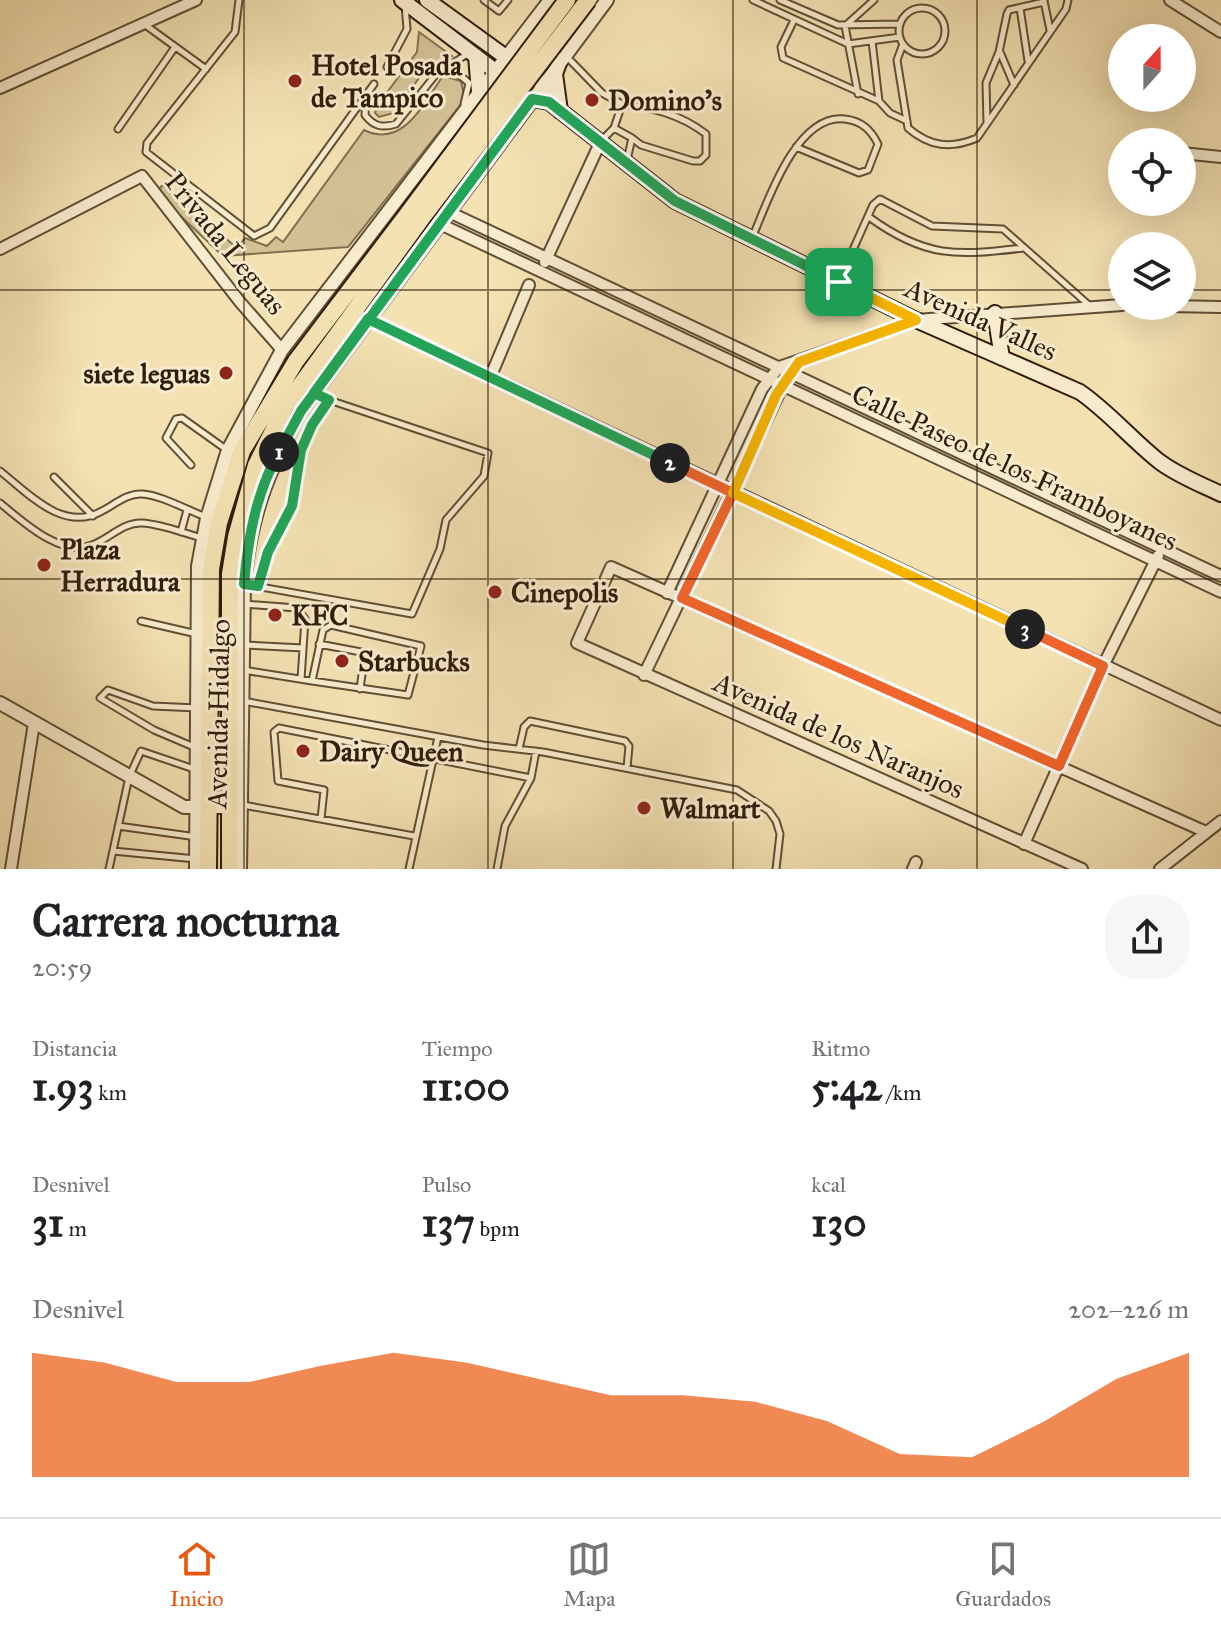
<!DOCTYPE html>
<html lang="es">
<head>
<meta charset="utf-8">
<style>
	:root { --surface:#fff; --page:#f6f6f6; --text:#202124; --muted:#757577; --line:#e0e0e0; --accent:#ea580c }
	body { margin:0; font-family:"IM FELL Great Primer",serif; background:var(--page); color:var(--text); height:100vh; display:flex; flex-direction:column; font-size:30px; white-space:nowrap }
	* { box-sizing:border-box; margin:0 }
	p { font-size:26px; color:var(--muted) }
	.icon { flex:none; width:44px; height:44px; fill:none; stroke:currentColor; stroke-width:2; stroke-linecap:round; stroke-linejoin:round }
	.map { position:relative; height:869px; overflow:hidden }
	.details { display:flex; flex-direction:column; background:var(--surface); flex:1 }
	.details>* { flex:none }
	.needle { width:52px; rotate:21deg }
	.fabs { position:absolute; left:1108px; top:24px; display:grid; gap:16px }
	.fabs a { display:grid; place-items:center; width:88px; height:88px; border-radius:50%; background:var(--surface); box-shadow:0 8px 32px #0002; font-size:40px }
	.pin { position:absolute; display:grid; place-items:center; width:68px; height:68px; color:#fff; margin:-34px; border-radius:16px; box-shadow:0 4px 12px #0006 }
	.km { position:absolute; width:40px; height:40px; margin:-20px; border-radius:50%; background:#222; color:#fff; font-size:22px; line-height:40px; text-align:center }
	.round { display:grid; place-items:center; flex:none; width:84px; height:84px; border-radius:32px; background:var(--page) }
	.head { display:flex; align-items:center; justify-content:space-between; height:136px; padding:0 32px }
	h1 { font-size:44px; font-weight:700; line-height:60px }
	.figures { display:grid; grid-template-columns:repeat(3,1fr); gap:12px; height:136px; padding:8px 32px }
	.figures div { display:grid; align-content:center }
	.figures b { font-size:40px; font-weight:700 }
	.figures small { font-size:22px; font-weight:400 }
	.figures p { font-size:22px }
	.chart { height:224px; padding:16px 32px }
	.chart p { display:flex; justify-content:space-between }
	.chart svg { width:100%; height:144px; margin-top:8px; fill:var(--accent); opacity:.7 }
	.dock { display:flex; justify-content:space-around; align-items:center; height:112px; border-top:2px solid var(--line); background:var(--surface); font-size:22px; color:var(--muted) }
	.dock a { display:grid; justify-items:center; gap:4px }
	.dock .selected { color:var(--accent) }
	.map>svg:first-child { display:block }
	.green { fill:#d3c196; stroke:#826f50; stroke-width:2 }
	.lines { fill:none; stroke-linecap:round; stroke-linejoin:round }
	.service-casing { stroke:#614e34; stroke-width:9 }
	.minor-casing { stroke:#614e34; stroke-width:14 }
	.tertiary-casing { stroke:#614e34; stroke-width:16 }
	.secondary-casing { stroke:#301d09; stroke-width:18 }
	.primary-casing { stroke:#301d09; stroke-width:20 }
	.service { stroke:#f8ecce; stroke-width:5 }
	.minor { stroke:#f8ecce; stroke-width:10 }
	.tertiary { stroke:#f8ecce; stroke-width:12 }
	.secondary { stroke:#f8ecce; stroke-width:14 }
	.primary { stroke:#f4e2b3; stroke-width:16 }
	.primary-bridge-casing { stroke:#301d09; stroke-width:20; stroke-linecap:butt }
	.primary-bridge { stroke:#f4e2b3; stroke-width:16 }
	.split-1-casing { stroke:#fff; stroke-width:16 }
	.split-2-casing { stroke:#fff; stroke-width:16 }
	.split-3-casing { stroke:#fff; stroke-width:16 }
	.split-4-casing { stroke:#fff; stroke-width:16 }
	.split-1 { stroke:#22a559; stroke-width:10 }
	.split-2 { stroke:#22a559; stroke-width:10 }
	.split-3 { stroke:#f0652b; stroke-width:10 }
	.split-4 { stroke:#f5b400; stroke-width:10 }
	.grid { fill:none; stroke:#301d09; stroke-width:2; stroke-opacity:0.55 }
	.poi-dot { fill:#8f2418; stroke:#f8ecce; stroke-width:3 }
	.labels { text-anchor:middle; stroke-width:6; stroke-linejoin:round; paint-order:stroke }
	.poi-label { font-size:28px; font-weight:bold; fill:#301d09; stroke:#f8ecce; text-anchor:start }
	.street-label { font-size:28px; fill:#301d09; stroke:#f8ecce }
</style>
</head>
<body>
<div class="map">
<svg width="1221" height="869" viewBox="0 0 1221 869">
	<rect width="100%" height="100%" fill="#f4e2b3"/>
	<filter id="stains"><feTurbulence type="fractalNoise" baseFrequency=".0025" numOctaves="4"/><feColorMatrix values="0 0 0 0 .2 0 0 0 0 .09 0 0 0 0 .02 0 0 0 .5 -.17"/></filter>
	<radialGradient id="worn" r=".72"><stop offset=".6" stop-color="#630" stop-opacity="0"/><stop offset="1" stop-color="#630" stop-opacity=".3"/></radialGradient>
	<path class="green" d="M419,32l33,24 -28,15 -30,42 -15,4 -4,-4 2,-7 40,-54z
		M443,76l18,5 4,18 -117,148 -125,9 -68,-64 8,-7 74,63 8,-10 22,8 9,-9 7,5 81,-112c39,19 59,-26 79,-54z"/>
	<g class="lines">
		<g class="service-casing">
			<path id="service" d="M239,0l-4,32 -88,111 -1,9 108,84 16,-8 104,-144
				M484,0l15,11 9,-11
				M753,0l95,44 52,-7
				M780,0l58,25 62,-1
				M1044,1l6,29
				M899 31a23 23 0 1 1 46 0a23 23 0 1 1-46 0Z
				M1020,8l8,53
				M794,20l-13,27 2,11 96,43 11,12 17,8
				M144,24l62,45
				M872,41l7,60
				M903,44l-6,16 11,68c22,19 43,21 69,10l89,-129 2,-9
				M1000,52l14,33
				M566,56l36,37 20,11 -8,24 18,10 -5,22
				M387,67l20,-38 -2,-24
				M442,72h14l13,11 -5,21
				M858,94l-13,-68 29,-26
				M366,97l-1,18c9,12 18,13 31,9l41,-51 32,-20
				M622,104c31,4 58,10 84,30v21l-6,6h-7l-52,-16 -9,-7
				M987,123l-1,-40 13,-31 8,-38 2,-4 35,-8
				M118,129l57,-82
				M601,141l13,-13
				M869,217c56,41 88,39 154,31
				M753,236c15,-36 44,-123 92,-117 17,2 26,11 33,25l-10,26 -9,3 -63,-26
				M839,281l34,-76 7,-6 52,27 71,3 87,77
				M191,465l-25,-27 10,-19 6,-1 45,32
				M0,471c28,22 63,62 102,40 12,-6 25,-18 40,-17 19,1 45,16 64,23
				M54,477l39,39
				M0,503c21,17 61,55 92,42 17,-6 31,-23 50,-22 20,1 41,10 60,15
				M181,532l6,-22
				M244,584l168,30 28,-65 6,-29 38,-44 4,-23 -159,-53 -17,25 -11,25 -9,56 -24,46 -10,34
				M244,604l53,4 8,11 -4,60
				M141,621l56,13
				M331,625l90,21 -13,49 -96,-14 11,-51z
				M319,644l42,8 3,8 -4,29
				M244,645l59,3
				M243,670l69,11
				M243,701l240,44 60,7 194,38 32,21 7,10 4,13 -4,35
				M194,747l-40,-17 -54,-32 8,-8 45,16 44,2
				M519,749l5,-22 6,-6 95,20 4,5 -2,22
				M243,805l171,31
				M321,819l3,-29 -46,-9 -4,-49 5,-4 252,50
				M118,826l79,11
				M113,851l83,8
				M109,869l20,-92 12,-26 56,19
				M409,869l29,-132
				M497,869l8,-43 26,-48 5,-27"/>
		</g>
		<g class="minor-casing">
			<path id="minor" d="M1170,0l51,32
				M0,88l196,-88
				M1139,139l8,3
				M1182,153l39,4
				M449,212l772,364
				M440,224l781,368
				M0,249l142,-73 98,126 42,48
				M545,262l55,-119
				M1169,306l52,1
				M368,319l853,401
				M490,378l39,-93
				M667,593l95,-204 17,-22 137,-47 206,-15
				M644,675l141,-294
				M1024,844l79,-178 55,-110
				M11,869l23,-146
				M913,869l3,-7
				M1082,869l-505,-226 34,-76 595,265
				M1160,869l61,-48"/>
		</g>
		<g class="tertiary-casing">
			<path id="tertiary" d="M0,703l184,104h46
				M196,869l2,-303 9,-48 21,-68 54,-100 268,-350
				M240,869l4,-285c6,-68 24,-113 57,-173l306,-411"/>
		</g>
		<g class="secondary-casing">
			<path id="secondary" d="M402,0l130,99 17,3 126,99 241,119 164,72c30,21 52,48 80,70 19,14 40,22 61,32
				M427,0l116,84 6,18
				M476,56l3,36
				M560,111l-5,-37 5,-14
				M995,313l7,45"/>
		</g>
		<g class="primary-casing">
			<path id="primary" d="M208,869l3,-300 8,-46 23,-72 54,-90 113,-149
				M230,869v-295l6,-37 20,-72 30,-60 136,-187"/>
		</g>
		<use href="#service" class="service"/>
		<use href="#minor" class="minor"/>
		<use href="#tertiary" class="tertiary"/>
		<use href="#secondary" class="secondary"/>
		<use href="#primary" class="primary"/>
		<g class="primary-bridge-casing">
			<path id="primary-bridge" d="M409,212l158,-212
				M422,218l166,-218"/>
		</g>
		<use href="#primary-bridge" class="primary-bridge"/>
	</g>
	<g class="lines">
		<g class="split-1-casing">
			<path id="split-1" d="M279,452l22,-41 231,-312 17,3 126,99 164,81"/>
		</g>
		<g class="split-2-casing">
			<path id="split-2" d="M279,452c-23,41 -31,86 -35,132l14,2 10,-34 24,-46 9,-56 11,-25 17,-25 -15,-7 54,-74 302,144"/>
		</g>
		<g class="split-3-casing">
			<path id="split-3" d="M670,463l63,30 -51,105 377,168 44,-100 -78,-37"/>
		</g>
		<g class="split-4-casing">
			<path id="split-4" d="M839,282l77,38 -117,42 -23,33 -43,98 292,136"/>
		</g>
		<use href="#split-1" class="split-1"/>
		<use href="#split-2" class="split-2"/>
		<use href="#split-3" class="split-3"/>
		<use href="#split-4" class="split-4"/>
	</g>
	<path class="grid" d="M244,0v869M488,0v869M733,0v869M977,0v869M0,290h1122M1182,290h39M0,579h1221"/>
	<g class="poi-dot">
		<circle cx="295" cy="81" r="8"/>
		<circle cx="592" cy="100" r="8"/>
		<circle cx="226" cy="373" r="8"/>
		<circle cx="44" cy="565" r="8"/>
		<circle cx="495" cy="592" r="8"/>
		<circle cx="275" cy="615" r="8"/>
		<circle cx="342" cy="661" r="8"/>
		<circle cx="303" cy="751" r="8"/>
		<circle cx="644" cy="808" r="8"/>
	</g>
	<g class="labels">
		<g class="poi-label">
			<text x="311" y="75">Hotel Posada<tspan x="311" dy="32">de Tampico</tspan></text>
			<text x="608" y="110">Domino's</text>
			<text x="210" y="383" text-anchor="end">siete leguas</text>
			<text x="60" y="559">Plaza<tspan x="60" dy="32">Herradura</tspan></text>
			<text x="511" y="602">Cinepolis</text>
			<text x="291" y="625">KFC</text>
			<text x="358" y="671">Starbucks</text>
			<text x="319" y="761">Dairy Queen</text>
			<text x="660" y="818">Walmart</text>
		</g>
		<g class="street-label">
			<text transform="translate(226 243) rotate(51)" y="10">Privada Leguas</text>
			<text transform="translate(981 319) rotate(24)" y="10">Avenida Valles</text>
			<text transform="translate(1015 467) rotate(25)" y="10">Calle Paseo de los Framboyanes</text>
			<text transform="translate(218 714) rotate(-89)" y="10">Avenida Hidalgo</text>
			<text transform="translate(839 735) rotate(24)" y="10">Avenida de los Naranjos</text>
		</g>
	</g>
	<rect width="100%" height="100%" filter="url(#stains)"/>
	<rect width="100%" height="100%" fill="url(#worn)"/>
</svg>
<div class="fabs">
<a><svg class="needle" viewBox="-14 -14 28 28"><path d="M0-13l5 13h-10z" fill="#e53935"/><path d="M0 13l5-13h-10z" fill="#757577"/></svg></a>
<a><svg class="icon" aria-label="locate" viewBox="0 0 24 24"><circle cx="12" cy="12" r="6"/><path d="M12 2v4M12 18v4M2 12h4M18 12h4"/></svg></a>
<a><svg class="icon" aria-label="layers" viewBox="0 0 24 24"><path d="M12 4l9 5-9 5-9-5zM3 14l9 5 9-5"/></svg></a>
</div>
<div class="pin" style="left:839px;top:282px;background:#1e9e55"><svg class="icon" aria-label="arrive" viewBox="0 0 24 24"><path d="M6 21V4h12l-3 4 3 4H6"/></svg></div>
<b class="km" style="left:279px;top:452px">1</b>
<b class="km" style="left:670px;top:463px">2</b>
<b class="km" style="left:1025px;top:629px">3</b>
</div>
<section class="details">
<div class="head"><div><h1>Carrera nocturna</h1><p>20:59</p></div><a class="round"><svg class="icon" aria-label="share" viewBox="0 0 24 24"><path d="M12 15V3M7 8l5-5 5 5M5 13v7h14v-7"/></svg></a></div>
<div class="figures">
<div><p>Distancia</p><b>1.93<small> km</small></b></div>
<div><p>Tiempo</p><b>11:00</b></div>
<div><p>Ritmo</p><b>5:42<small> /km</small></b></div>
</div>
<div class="figures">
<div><p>Desnivel</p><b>31<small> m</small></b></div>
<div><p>Pulso</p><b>137<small> bpm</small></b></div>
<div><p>kcal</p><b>130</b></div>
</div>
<div class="chart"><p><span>Desnivel</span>202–226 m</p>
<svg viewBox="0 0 160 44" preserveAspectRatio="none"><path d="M0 44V6L10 9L20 15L30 15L40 10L50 6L60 9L70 14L80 19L90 19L100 21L110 27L120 37L130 38L140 27L150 14L160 6V44z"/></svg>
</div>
</section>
<nav class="dock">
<a class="selected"><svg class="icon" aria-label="home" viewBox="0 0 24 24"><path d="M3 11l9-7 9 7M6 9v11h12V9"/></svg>Inicio</a>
<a><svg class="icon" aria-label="map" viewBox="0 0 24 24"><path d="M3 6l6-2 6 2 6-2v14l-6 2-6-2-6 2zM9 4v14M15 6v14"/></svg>Mapa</a>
<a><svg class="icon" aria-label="saved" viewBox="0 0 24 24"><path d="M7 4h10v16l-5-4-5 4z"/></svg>Guardados</a>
</nav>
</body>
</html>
